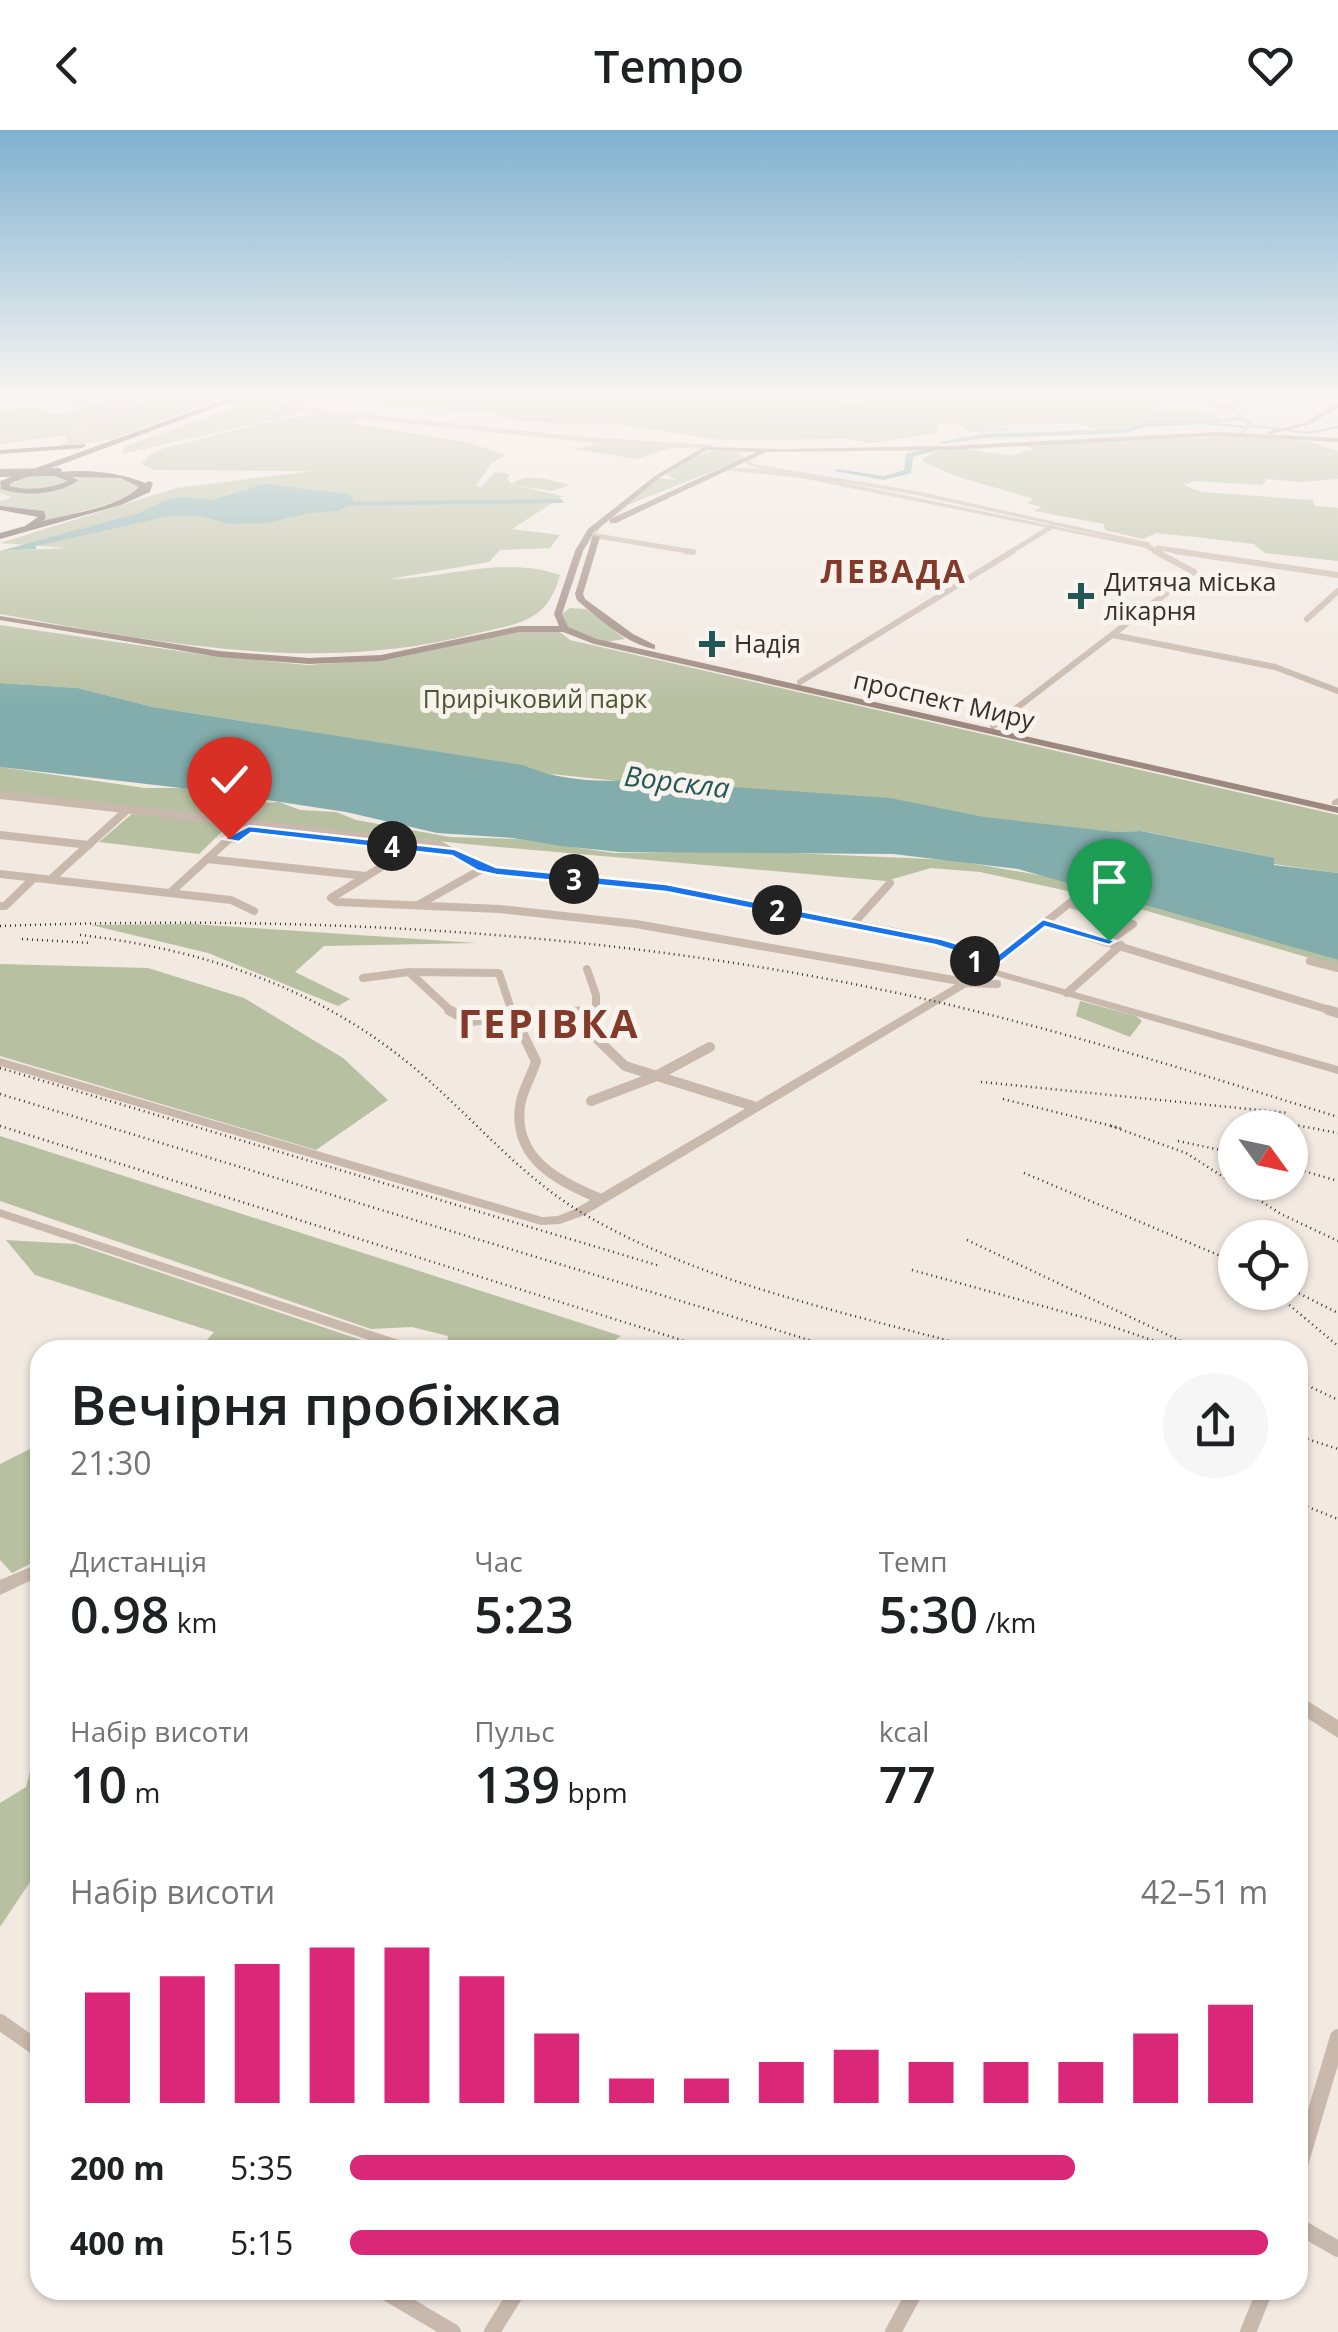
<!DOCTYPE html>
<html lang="uk">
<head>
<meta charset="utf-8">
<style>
	:root { --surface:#fff; --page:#f6f6f6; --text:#202124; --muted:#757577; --accent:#db2777 }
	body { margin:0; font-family:"Open Sans",sans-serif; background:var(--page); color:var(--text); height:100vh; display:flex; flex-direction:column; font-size:38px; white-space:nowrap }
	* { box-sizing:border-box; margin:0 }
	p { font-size:32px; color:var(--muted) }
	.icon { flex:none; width:55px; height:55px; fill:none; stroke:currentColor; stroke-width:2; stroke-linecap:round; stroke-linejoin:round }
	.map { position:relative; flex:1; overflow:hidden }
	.panel { position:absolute; left:30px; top:1210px; width:1278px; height:960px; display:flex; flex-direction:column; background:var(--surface); border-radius:30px; box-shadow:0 2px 8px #0004 }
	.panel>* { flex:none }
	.needle { width:65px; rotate:123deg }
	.tools { position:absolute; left:1218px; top:980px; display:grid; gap:20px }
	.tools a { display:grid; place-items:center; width:90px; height:90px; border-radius:50%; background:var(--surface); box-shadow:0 2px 8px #0004; font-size:50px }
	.pin { position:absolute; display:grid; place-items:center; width:85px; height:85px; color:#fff; margin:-102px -42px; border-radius:50% 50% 50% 0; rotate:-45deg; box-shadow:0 0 10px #0007 }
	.pin .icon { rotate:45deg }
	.km { position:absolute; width:50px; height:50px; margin:-25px; border-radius:50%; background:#222; color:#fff; font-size:28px; line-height:50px; text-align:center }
	.round { display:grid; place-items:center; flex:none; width:105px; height:105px; border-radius:52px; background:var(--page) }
	.headline { display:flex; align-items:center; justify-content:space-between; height:170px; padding:0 40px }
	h1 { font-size:55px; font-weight:600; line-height:75px }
	.metrics { display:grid; grid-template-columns:repeat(3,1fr); gap:15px; height:170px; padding:10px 40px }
	.metrics div { display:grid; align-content:center }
	.metrics b { font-size:50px; font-weight:600 }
	.metrics small { font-size:28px; font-weight:400 }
	.metrics p { font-size:28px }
	.chart { height:280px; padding:20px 40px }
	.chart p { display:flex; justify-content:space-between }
	.chart svg { width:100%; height:180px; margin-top:10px; stroke:var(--accent); stroke-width:6 }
	ul { padding:0 40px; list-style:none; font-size:32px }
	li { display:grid; grid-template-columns:160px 120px 1fr; align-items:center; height:75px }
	li i { height:25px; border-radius:12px; background:var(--accent) }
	header { display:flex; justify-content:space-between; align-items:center; height:130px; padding:0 40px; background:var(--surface); font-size:45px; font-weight:600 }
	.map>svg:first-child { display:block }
	.green { fill:#b8c0a2 }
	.water { fill:#82adac }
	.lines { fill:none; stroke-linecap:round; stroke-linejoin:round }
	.stream { stroke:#82adac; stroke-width:2.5 }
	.river { fill:#82adac; fill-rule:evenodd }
	.minor-far4 { stroke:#c9b9ad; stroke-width:5 }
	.minor-far3 { stroke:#c9b9ad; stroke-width:6 }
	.minor-far2 { stroke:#c9b9ad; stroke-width:8 }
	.minor-far1 { stroke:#c9b9ad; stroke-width:10 }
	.minor { stroke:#c9b9ad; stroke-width:16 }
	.tertiary { fill:#c9b9ad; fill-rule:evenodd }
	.secondary { fill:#9d887f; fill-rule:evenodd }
	.trunk { fill:#695750; fill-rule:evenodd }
	.rail { stroke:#382f2b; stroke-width:2.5; stroke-dasharray:1 4; stroke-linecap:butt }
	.trunk-bridge { stroke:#695750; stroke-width:8 }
	.route { fill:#1a73e8; stroke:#fff; stroke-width:2.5 }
	.poi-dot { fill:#235757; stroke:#f9f3ed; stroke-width:4 }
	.labels { text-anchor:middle; stroke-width:10; stroke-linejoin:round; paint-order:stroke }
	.far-poi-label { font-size:25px; fill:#382f2b; stroke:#f9f3ed; text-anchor:start }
	.far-park-label { font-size:25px; fill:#4a5531; stroke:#f9f3ed }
	.far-street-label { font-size:25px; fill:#382f2b; stroke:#f9f3ed }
	.far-water-label { font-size:28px; font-style:italic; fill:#235757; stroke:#f9f3ed }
	.far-district-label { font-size:32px; font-weight:bold; letter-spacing:2.5px; fill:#823a2a; stroke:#f9f3ed }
	.district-label { font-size:40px; font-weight:bold; letter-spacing:2.5px; fill:#823a2a; stroke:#f9f3ed }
</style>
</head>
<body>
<header><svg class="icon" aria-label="back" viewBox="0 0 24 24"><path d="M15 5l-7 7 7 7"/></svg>Tempo<svg class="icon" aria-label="heart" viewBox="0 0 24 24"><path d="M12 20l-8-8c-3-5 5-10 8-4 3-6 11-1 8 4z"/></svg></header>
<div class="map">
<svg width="1338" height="2202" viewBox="0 0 1338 2202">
	<rect width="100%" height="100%" fill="#f2e9e1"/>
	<path class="green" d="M178,266h48l-112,43 -57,8 78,-44z
		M251,266l33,2 2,1 -19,9 33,5 -178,41 3,-8 106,-37z
		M311,266h545l-15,3 1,5 31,-3 3,-5h292l-15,10 4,4c23,0 49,-4 67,11l-124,9 -26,-7 -69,2 4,6 -38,1 -13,-8 -21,1v8l-64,10 -27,-4 -125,1 -111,-17 -34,2 -71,-5 3,-2 -9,-4 -112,-8c-23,-15 -51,-3 -76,-10z
		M130,273l-63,32 -67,9v-35l45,-1 2,6h20l5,-5z
		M320,284l41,4 -10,5 116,19 39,13 -14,8 -16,23 5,1 14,-15 15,2 -3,5 5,5c12,-12 41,-4 58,1l-18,6 -39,-6 50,11 -51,33 48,6 -10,13 -50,2 -11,12 -100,17c57,0 113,-24 171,-4 -13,49 -43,48 -86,59 -159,41 -316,8 -474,-20v-63l68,-3 -68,-5 176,-55 135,-17 -157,-1 -13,-6 11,-11 13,-5 114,-29z
		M1235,306l71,5 32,10v28l-38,3 -33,-3 -5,6 -67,-4 -11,4 17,7 112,8 2,6 23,2v53l-73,-8 -11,-9 -58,-7 -40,-4 -13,6 -38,-9 -1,-6 -70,-13 8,-4 -15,-4 7,-4 -76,-22 -36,-16c22,-23 58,-8 83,-6 12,1 15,-4 28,-5l-7,-5z
		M603,312l70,5 -37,12 -62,-10z
		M706,319h2l47,4 -22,-3 13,8 -116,46 -29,23 -17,22 15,-23 60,-48 18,2 -11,-5c14,-15 33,-21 54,-25z
		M110,345l28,7 1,8 -21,11 -80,23 8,-6 -3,-7 -43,-4v-6l12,-4 -12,-4v-6l14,3 -7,-5 22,-9 43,1 -3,8 10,-5 -3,-4z
		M570,478l16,1 39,30 -20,3 -38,-14 -5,-14z
		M0,495l206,30 101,10 84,-6 143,-31 26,4 10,8 768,175v58l-65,-9 1,-5 -14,-4 -118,-24 -26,1 -575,-59 -16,-7 -372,-59 -75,-19 -78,-5z
		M0,637l145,21h39l37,11 9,-3 31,7 18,-1 21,8 36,2 20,8 94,17 67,2 97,14 128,-2 211,9 91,16 294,84v6l-229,-66 -129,-28 -49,-4 -45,13 -420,-37 -466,-51z
		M133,683l97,11 -31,30 -100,-12z
		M193,794l284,19 -153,3 -29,26 55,27 -12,7 -130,-53 -117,-28z
		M0,834l148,4 96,30 99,60 45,42 -72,50 -316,-94z
		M1080,871l56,15 6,5 -12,16 -54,-21z
		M0,1006l621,200 -21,14h-154l2,-14 -36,-9 -41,2 -371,-128z
		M6,1110l69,4 316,106h-193l16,-18 -179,-57z
		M40,1314v115l-28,14 -12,-13v-96z
		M40,1605v132l-40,60v-124l26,-16z"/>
	<path class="water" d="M264,354l85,10 6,9 -17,8 -28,2 -43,10 -38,1 -29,-8h-30l-135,30 2,3 -37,2 139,-38 24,-12 18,-4 32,3z
		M0,553l78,5 75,19 370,58c33,15 72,17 108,15l259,18 94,19 132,15 25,-1 133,27v7l64,8v87l-320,-91 -125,-15 -273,-2 -59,-6 -49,-8 -75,-5 -91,-21 -139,-21 -207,-24z"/>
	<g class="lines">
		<path class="stream" d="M1231,277l15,-9 -5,-2
			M1203,292l38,-3
			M1204,293l39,4
			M1251,296l28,3
			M1286,300l22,3 30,-6"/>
		<path class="river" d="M1203,290l3,4 -62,3 -17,6 -142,5 -42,6 -4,-2 46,-8 141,-5 17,-6z
			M932,317l3,4 -22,6 -2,16 -27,7 -50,-9 4,-2 46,7 20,-6 2,-16z
			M561,369l3,4 -233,3 -4,-2 4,-2z"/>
		<path class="minor-far4" d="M59,266l27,10 48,-5
			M1211,266l6,4 -3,5 15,3 21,15 -9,11
			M282,278l308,32 120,7
			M283,278l20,-10
			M68,308l62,-32 6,-7 -3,-3
			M597,406l96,16
			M1147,416l13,7
			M1158,418l34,5
			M1009,423l42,-26"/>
		<path class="minor-far3" d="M685,421l8,1
			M1175,421l163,24
			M1307,489l31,-28
			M1113,505l162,32 63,24
			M800,552l213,-131
			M993,596l201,-154 -39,-21"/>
		<path class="minor-far2" d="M0,665l440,50 42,24 184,19 234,45 63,16 19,24 100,-80
			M0,705l89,10
			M207,729l159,17
			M0,744l231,26 23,11
			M51,749l77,-70
			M171,762l58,-53 10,-1 16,-14
			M331,768l6,4 163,7 136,15 329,58
			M331,768l81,-50
			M1070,774l63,20 -24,17
			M418,775l64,-36
			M0,776h5l29,-28
			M1043,793l293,89
			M853,794l37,-41
			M1310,831l28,7
			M587,839l9,26v17
			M409,842l43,40
			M363,848l46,-6 90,1 13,39
			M964,853l33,1
			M1067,863l54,-48
			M569,882l28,-2"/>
		<path class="minor-far1" d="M449,880l20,11 128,-11
			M511,880l25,51c-4,15 -14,29 -16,45 -7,53 39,76 81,93
			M596,880v28l29,28 128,40
			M1328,880l10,3
			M591,971l63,-24 56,-30"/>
		<path class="minor" d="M0,1892l40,28
			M1298,2041l40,-134
			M1298,2096l40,23
			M382,2160l71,42
			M492,2202l26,-42
			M893,2202l23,-42
			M1248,2202l17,-42"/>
		<path class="tertiary" d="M744,329h4l5,5 163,27 235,52 -4,5 -346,-70 -80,-8 18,-2 27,1 -17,-3zM836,351l80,14 206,45z
			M1338,668v7h-6v-4z
			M993,839l345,97v8l-345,-99 -8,1 -400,239 -25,9 -19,1 -541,-159v-8l542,159 16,-1 17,-7 403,-238z
			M0,1079l420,138 2,3h-23l-399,-133z
			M40,1433v13l-40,19v-15z
			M1298,1565l40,25v18l-40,-26z"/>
		<path class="secondary" d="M1338,273v5l-30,17 -38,9 -3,-2 37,-9z
			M1218,302l120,6v4l-120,-6 -270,14 -182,2 -150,71h-6v-4l147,-67 -50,-2 -48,28 -65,54 -11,19 -21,63 6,13 29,12 741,168v6l-744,-169 -31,-12h-44l-138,29 -72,3 -90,-7 -219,-37v-4l219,35 90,7 72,-3 138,-29h40l-5,-12 21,-63 13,-22 67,-53 49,-29 79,2 165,-3z
			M593,405l7,2 -17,57 2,5 48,35 22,11v4c-27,-4 -58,-31 -78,-49l-2,-6z"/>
		<path class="trunk" d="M235,266h11l-235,87 -2,3c20,5 40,3 59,-5l-19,-7c28,-6 68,-3 96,9l4,-2 4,2 -3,9 -29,13 -121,34v-6l25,-7 13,-9 -38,-7v-4l44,5 2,7 -3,3c26,-7 78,-14 96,-34l-18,-9 -49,-1 7,3c-22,15 -53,17 -78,9l-1,-8z
			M86,314l-3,4 -83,6v-4z"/>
		<path class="rail" d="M0,796c303,-11 605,4 902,68 147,32 292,78 436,123
			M80,805c121,14 237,52 332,131 58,48 106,109 172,148 121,71 265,99 399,136
			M22,809l69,4
			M0,938l660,198
			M981,952l308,31
			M0,964l842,256
			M1003,969l121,30
			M1269,990l69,13
			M0,996l713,224
			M1111,996l75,27 95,61 57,27
			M1178,1011l57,12
			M1290,1037l48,14
			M1024,1043l211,89
			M967,1110l233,110
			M912,1140l181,50 88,30
			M1290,1159l48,24
			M1274,1162l64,54
			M1214,1213l16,7
			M1298,1251l40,19
			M1298,1306l40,13
			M1298,1373l40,16"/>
		<path class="trunk-bridge" d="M0,343l58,-1"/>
	</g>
	<linearGradient id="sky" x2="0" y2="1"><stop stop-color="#7fb1d0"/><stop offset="0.46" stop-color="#f9f5f2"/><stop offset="1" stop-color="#f9f5f2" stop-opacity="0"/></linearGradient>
	<rect width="1338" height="575" fill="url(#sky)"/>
	<path class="route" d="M249,696l206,23 41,18 170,17 276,55 26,8 15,19 60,-47 73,22 -7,4 -64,-18 -63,50 -24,-25 -23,-7 -269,-53 -170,-17 -18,-4 -26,-15 -201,-23 -12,9 -16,-3z"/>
	<g class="poi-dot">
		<path d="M1076 451h10v10h10v10h-10v10h-10v-10h-10v-10h10z"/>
		<path d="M707 499h10v10h10v10h-10v10h-10v-10h-10v-10h10z"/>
	</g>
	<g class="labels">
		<g class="far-poi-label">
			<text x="1104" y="461">Дитяча міська<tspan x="1104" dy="29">лікарня</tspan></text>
			<text x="734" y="523">Надія</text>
		</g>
		<g class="far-park-label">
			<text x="535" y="578">Прирічковий парк</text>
		</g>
		<g class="far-street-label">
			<text transform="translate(944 570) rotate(13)" y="9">проспект Миру</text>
		</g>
		<g class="far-water-label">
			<text transform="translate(677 652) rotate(7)" y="10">Ворскла</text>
		</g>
		<g class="far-district-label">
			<text x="894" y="453">ЛЕВАДА</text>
		</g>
		<g class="district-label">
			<text x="549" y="908">ГЕРІВКА</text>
		</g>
	</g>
</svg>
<div class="tools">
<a><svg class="needle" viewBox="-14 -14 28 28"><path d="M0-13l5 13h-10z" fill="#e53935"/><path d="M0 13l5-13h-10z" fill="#757577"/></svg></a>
<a><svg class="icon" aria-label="locate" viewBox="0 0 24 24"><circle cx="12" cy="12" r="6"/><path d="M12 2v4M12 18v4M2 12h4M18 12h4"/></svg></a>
</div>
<div class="pin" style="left:1109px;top:811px;background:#1e9e55"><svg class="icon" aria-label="arrive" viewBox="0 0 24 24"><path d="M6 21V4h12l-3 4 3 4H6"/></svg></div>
<div class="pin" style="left:229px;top:709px;background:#d93025"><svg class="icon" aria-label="check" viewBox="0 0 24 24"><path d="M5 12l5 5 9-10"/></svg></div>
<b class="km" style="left:975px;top:831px">1</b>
<b class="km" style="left:777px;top:780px">2</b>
<b class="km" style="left:574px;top:749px">3</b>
<b class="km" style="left:392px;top:716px">4</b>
<section class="panel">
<div class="headline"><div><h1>Вечірня пробіжка</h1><p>21:30</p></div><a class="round"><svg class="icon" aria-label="share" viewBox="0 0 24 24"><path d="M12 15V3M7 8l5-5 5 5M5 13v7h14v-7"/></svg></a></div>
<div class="metrics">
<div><p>Дистанція</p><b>0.98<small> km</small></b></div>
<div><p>Час</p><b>5:23</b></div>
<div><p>Темп</p><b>5:30<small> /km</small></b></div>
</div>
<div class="metrics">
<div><p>Набір висоти</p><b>10<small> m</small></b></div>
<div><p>Пульс</p><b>139<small> bpm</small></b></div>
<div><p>kcal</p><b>77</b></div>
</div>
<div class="chart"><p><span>Набір висоти</span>42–51 m</p>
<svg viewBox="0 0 160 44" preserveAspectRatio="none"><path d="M5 44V17M15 44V13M25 44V10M35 44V6M45 44V6M55 44V13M65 44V27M75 44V38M85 44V38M95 44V34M105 44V31M115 44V34M125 44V34M135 44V34M145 44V27M155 44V20"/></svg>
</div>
<ul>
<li><b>200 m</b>5:35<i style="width:79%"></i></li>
<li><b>400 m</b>5:15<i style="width:100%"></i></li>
</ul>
</section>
</div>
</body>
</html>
